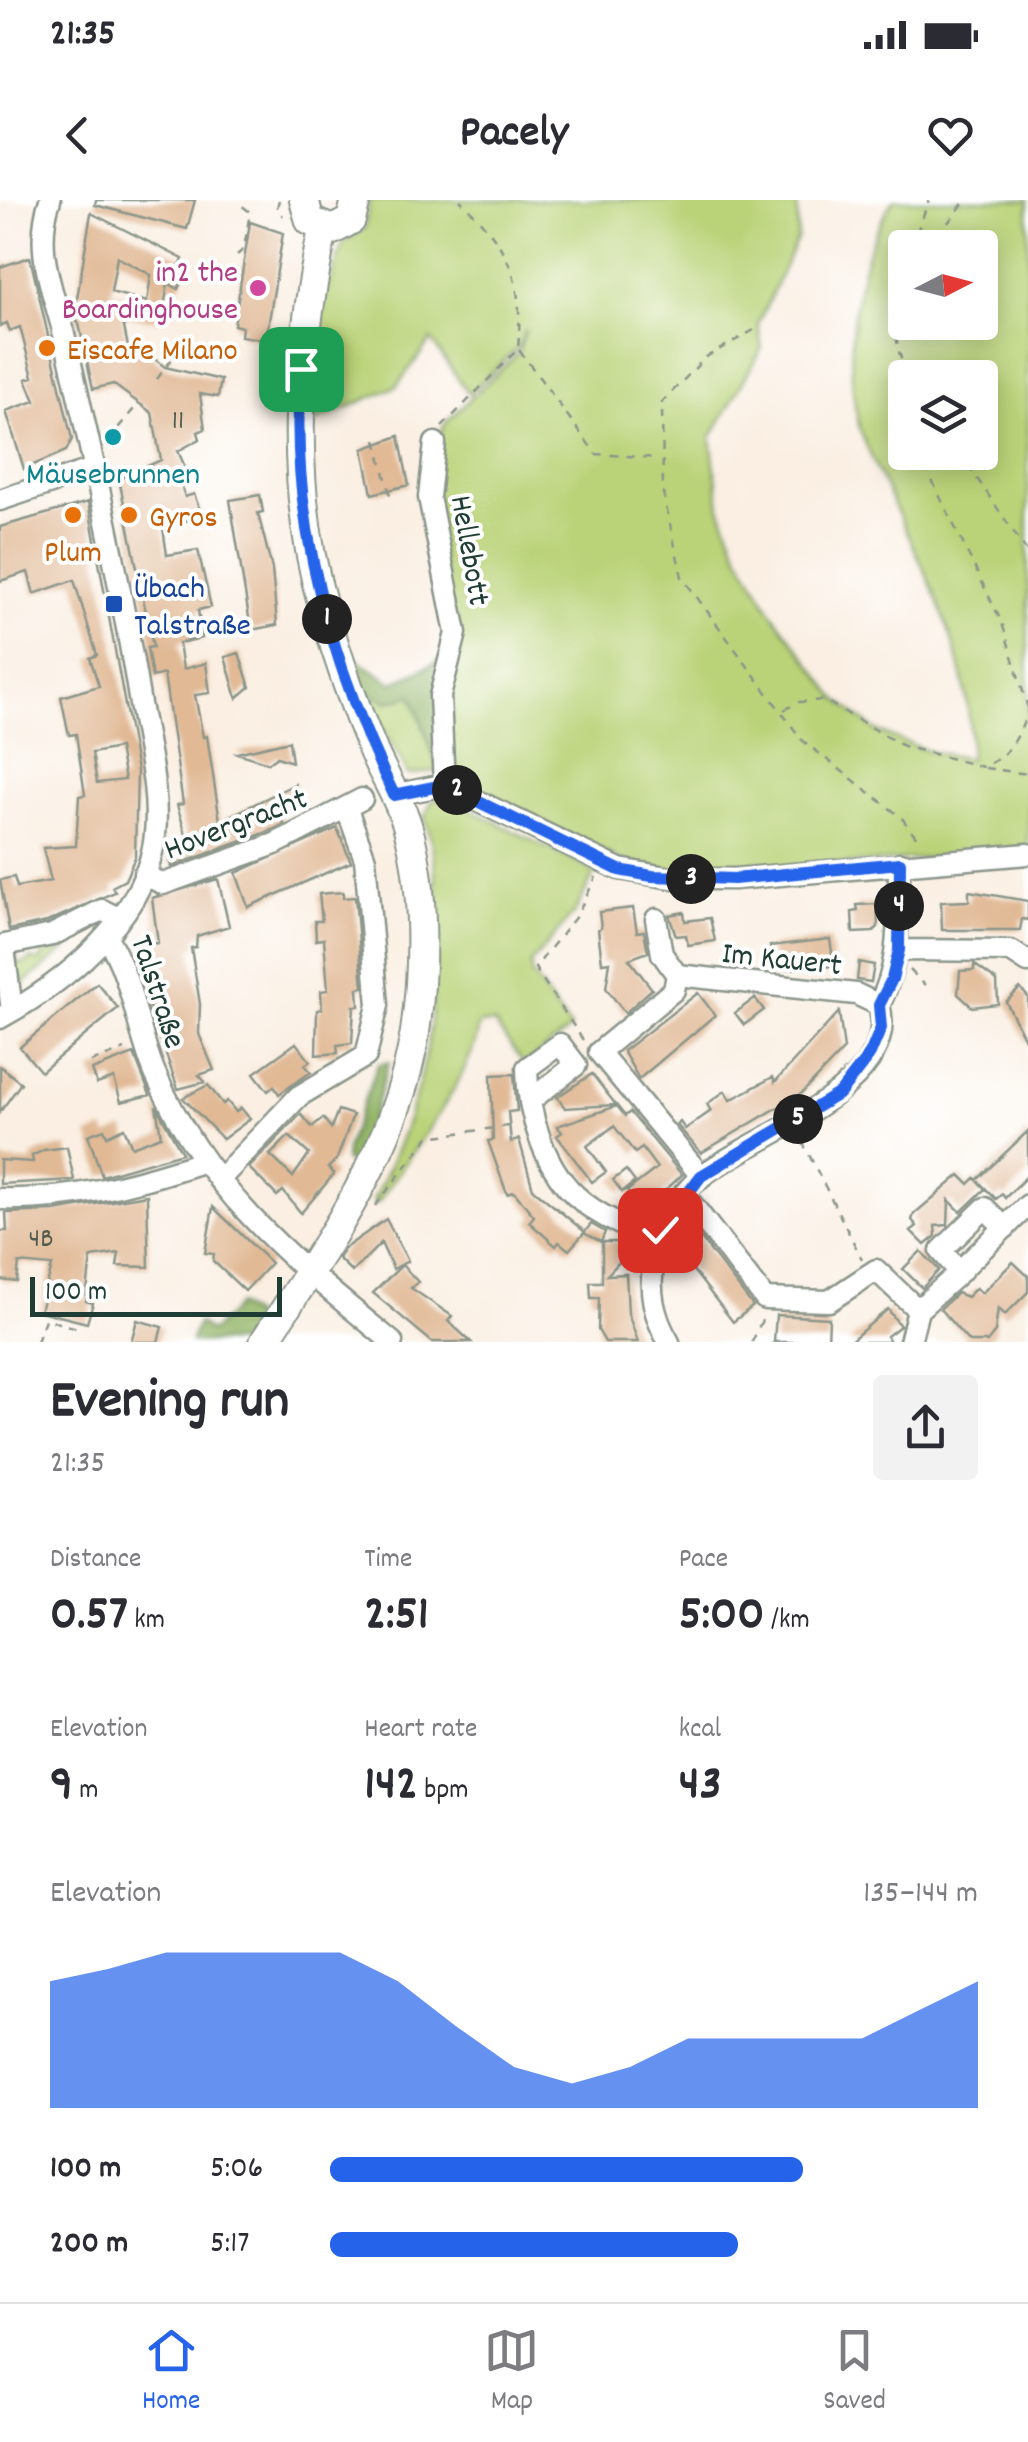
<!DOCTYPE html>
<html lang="en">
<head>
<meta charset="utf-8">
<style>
	:root { --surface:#fff; --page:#f2f2f3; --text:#2b2b33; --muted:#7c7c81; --line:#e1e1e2; --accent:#2563eb }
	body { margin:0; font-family:Dekko,sans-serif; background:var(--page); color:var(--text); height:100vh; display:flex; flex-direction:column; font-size:38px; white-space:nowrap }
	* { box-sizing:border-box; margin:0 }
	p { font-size:32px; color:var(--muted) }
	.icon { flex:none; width:55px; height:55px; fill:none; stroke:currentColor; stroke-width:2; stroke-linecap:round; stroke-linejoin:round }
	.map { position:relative; height:1142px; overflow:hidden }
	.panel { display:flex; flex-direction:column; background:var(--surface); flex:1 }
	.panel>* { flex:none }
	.needle { width:65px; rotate:84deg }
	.buttons { position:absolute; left:888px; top:30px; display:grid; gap:20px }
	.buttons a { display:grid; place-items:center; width:110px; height:110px; border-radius:10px; background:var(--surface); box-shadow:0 5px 25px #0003; font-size:50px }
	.scale { position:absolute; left:30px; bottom:25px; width:252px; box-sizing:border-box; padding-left:10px; border:5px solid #1f3d34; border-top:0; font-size:28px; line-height:35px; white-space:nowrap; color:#1f3d34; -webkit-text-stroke:8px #fff; paint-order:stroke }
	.pin { position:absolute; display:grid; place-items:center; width:85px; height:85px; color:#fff; margin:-42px; border-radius:20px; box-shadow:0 5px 15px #0006 }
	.km { position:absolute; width:50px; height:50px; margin:-25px; border-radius:50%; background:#222; color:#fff; font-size:28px; line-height:50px; text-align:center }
	.round { display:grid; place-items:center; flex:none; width:105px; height:105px; border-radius:10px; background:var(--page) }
	.head { display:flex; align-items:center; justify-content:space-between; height:170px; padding:0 50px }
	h1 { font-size:55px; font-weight:800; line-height:75px }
	.figures { display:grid; grid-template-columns:repeat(3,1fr); gap:15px; height:170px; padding:10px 50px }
	.figures div { display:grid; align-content:center }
	.figures b { font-size:50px; font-weight:800 }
	.figures small { font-size:28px; font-weight:400 }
	.figures p { font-size:28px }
	.chart { height:280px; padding:20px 50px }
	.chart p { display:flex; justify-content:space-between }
	.chart svg { width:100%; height:180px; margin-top:10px; fill:var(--accent); opacity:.7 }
	ul { padding:0 50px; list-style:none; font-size:32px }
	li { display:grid; grid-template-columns:160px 120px 1fr; align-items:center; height:75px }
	li i { height:25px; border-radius:12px; background:var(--accent) }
	.status { display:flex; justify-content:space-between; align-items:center; height:70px; padding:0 50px; background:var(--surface); direction:ltr }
	.status svg { height:28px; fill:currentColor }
	header { display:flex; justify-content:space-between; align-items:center; height:130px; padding:0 50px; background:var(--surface); font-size:45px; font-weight:800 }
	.tab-bar { display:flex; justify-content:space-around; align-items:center; height:140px; border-top:2px solid var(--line); background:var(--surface); font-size:28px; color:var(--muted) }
	.tab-bar a { display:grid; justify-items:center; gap:5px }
	.tab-bar .active { color:var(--accent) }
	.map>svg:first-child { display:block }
	.green { fill:#bad378; stroke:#6c8856; stroke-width:2.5; fill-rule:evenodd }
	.forest { fill:#93b568; stroke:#59794e; stroke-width:2.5 }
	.building { fill:#e1b995; fill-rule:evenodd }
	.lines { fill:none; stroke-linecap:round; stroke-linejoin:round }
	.minor-casing { stroke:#8c968b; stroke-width:25 }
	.major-casing { stroke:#8c968b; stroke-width:32 }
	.path { stroke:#8c968b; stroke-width:2.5; stroke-dasharray:8 8; stroke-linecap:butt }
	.minor { stroke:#fff; stroke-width:20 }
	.major { stroke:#fff; stroke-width:28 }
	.route-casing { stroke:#fff; stroke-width:20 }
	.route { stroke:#2563eb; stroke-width:12 }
	.hotel-dot { fill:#d1479c; stroke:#fff; stroke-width:4 }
	.food-dot { fill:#e8710a; stroke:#fff; stroke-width:4 }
	.culture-dot { fill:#0f9aa8; stroke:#fff; stroke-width:4 }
	.transit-dot { fill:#1a4fb4; stroke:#fff; stroke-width:4 }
	.labels { text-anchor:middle; stroke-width:8; stroke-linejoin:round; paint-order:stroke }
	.number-label { font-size:28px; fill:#505c4c }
	.hotel-label { font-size:32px; fill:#b23c85; stroke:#fff; text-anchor:end }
	.food-label { font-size:32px; fill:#c56008; stroke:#fff; text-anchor:start }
	.culture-label { font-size:32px; fill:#0d838f; stroke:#fff }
	.street-label { font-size:32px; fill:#1f3d34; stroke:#fff }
	.transit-label { font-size:32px; fill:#164399; stroke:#fff; text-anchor:start }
</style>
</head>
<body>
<div class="status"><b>21:35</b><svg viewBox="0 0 49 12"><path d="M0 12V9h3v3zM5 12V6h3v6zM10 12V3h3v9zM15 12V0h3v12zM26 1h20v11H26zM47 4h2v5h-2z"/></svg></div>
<header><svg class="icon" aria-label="back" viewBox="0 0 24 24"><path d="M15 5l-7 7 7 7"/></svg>Pacely<svg class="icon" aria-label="heart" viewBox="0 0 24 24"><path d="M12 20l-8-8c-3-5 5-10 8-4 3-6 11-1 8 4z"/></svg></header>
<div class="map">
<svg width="1028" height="1142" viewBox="0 0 1028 1142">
	<rect width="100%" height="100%" fill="#fff"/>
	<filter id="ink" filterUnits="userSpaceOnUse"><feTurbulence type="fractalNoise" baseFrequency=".01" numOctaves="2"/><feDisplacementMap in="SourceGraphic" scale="20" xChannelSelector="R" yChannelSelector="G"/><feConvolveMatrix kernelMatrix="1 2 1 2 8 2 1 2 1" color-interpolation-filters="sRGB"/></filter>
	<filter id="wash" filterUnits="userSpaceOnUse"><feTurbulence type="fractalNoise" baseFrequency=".0048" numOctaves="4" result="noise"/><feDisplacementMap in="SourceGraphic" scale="40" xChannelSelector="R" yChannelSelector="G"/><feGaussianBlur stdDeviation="2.25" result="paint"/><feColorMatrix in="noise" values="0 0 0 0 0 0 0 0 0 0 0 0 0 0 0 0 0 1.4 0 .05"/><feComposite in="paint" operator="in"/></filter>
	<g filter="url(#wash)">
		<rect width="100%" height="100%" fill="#faefe2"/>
		<path class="green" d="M369,0h428l1,37 -40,87 4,24 -51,90 9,69 18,46 34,60 64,85 40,33 52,20 41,8c11,-108 -70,-231 -109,-329 -18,-73 -8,-165 33,-230h135v651l-297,21 -51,-1 -48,-6 -187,-89 -4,-79 14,-55 -23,-144 4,-54 9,-21 74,-71 7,-23 -9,19 -48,46 -38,-54 -34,46 -83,36 8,-117 21,-62 22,-15zM905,48h75v74h-75zM905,178h75v74h-75z
			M366,493l22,9 24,-7 27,76 -31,4c-13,-29 -31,-52 -42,-82z
			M434,598l34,10 127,64 -20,40 -44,51v10l40,56 -47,35 -30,-41 -15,1c-5,52 -72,133 -101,179l-5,-2c50,-101 63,-165 63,-277 -1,-37 2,-71 -12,-107z
			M98,722l-78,65 -8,-34 6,-2 -2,10 6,3 10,-5 8,2 4,-9 24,-5 10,-17z"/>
		<path class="forest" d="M354,458l39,25 52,-25 -6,113 -27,-76 -24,7 -22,-9z
			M389,862l-20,67 -18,36 -6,-5 1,-11 32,-85z
			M238,1105l17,13 -11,24h-54l8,-19 13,9z"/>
		<g id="blocks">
			<path class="building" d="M96,0h99l-8,29 -92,-24z
				M91,13l92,46 -7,14 8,4 -6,12 -10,-6 -6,37 -40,-3 6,30 9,-2 28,22 56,13 -3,17 -18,-3 5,35 -7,3 2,7 -22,12 7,16 -9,4 9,26 9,-3 8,22 -39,12 4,27 31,-5 13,57 -13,3 4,28 -23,5 4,26 23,-6 4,30 -15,2 8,42 4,-1 13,85 75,-37 3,19 -19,5 5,16 -14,7 -99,36 -4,-19 21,-7 -11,-36 6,-1 -19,-130 -12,3 -5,-29 6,-1 -34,-168 42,-19 -9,-47 -39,-29 -20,5 -14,-65 -5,-7zM117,57l34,18 -4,27 -36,-10z
				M250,22l33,11 -17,107 -25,-4 1,-9 -8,-2z
				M30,57l42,182 -6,12 -42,18 -18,-58 29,-10 -9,-22 7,-2 -13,-50 -10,4 -3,-8 -7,3v-59z
				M399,236l10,49 -37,9 -9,-45z
				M260,295l3,17 -5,1 14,56 5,56 -26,5 -21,-130z
				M88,302l49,269 -2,86 -10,23 -13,7 3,5 -68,30 -38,8 -9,-50 14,-3 3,10 34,-6 -8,-33 33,-2 3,-50 6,-1 -9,-61 -7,1 -8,-38 38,-11 -9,-28 7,-3 -23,-75 -40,14 -6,-22 -28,9v-54zM119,548l6,32 -28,3 -5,-30z
				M239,453l11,34 -13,11 -12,-41z
				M289,541l3,21 -15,-5 -9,6 -31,-10z
				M337,628l14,34 -103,45 -12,-34z
				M218,679l11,47 -32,10 -1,11 -5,1 9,56 -1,30 15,36 -15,5 6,7 -27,7 -32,-92 -3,-53 15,-1 -6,-45z
				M969,691l59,10v19l-6,-1 -2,11h-78l-1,-28 28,-1z
				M343,692v6l12,-1 8,90 -5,1 1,18h-5l-2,37 -15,2 1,8 -22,2 1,-45 5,-1 -1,-18 7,-1 -4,-51 -8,1 -1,-19h7l-3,-27z
				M877,704l1,23 -5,5 -20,1 -1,-21 6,-1 -1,-6z
				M633,708l4,24 7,-1 4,21 -19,7 23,30 -27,24 -19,-25 4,-26 -8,1 -4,-34 3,-1 -2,-16z
				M684,712l1,9 25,-3 5,23 -27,4 -2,-10 -10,1 -7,-21z
				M830,739l4,27 -61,4 -3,-24z
				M859,762l15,3 -3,17 -14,-2z
				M974,764l23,17 1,23 -26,3 -14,-13 2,-23 14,-1z
				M97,783l21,25 -77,64 -21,-25z
				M1020,788l8,9v48l-22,-43z
				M698,793l17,22 -76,64 -16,-28z
				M755,798l9,12 -20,15 -9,-12z
				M839,812l5,37 -42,44 -101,60 -24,-28 3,-3 5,7 26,-18 -4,-7 18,-13 5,9 43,-23 2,5z
				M296,843l14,18 -5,4 6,7 -32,22 -5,-8 -6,5 -14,-18z
				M134,854l16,41 -29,7 -7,-24 -17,6 -5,-14z
				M0,866l21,17 -21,29z
				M514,874l3,37 -9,1 3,30 8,-3 14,50 52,43 -16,18 -10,-8 -3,4 -27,-24 5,-6 -20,-24 -7,2 -19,-53 5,-1 -2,-65z
				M592,874l24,31 -51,3 -8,-11z
				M208,885l15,19 4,-3 9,11 5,-4 9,11 -27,20 -40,-41z
				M156,906l26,47 -80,23 -14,-41 16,-6 3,7 17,-8 8,19 29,-11z
				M617,906l8,10 5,-4 52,63 -39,36 -16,-20 30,-23 -15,-20 -7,5 -21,-27 -27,20 19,26 -14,10 -35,-46 5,-4 -5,-6z
				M338,910l15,5 -16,44 -9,9 6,6 -33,39 -18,-22 -6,5 -28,-28 52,-54 11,13 11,-9 8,10zM289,936l20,18 -16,23 -23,-22z
				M1028,931v44l-23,23 -3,-4 -6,5 -19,-19z
				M67,947l7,33 -74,4v-24l33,2 -1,-6 12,-6z
				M626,970l9,12 -13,10 -9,-12z
				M960,975l9,9 6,-6 10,11 -24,23 -12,-12 -1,25 -13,1 1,10 -11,9 -14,-14 6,-5 -5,-6 2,-6z
				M147,995l2,72 -32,-1 2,-13 -28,4 -5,44 7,2 -6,20 -47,-12 12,-45 -33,-3 -2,19 -17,-2v-49h7l-1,-18 48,-2z
				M213,1007l58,56 -26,28 -32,-30 1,-7 -9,-1z
				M386,1019l22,42 -15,8 -12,-26 -29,29 -14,-14 7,-10z
				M591,1024l14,8 -4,10 -17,-9z
				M699,1036l54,70 -20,16 -54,-70z
				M602,1042h18l7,12 -20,21 19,-1 2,39 10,29h-33l-7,-12 1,-32h-8l-1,-16h12z
				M921,1051l18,19 -17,18 -19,-19z
				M1013,1062l15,14v16l-23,23 -7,-7 -3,24 -8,10h-18l-29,-33 17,-16 10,4 9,-9 6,5z
				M402,1065l16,17 -7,6 41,28 -4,5 23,21h-39l-59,-49z
				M888,1109l12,17 -13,10 3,6h-41z
				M776,1115l53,3 -1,24h-54z
				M137,1120l25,7 -4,15h-27z"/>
		</g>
	</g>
	<g filter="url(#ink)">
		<use href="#blocks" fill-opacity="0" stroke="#8c968b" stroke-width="2.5"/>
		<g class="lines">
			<g class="minor-casing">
				<path id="minor" d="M435,243l-6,54 27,136 -16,63 4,89
					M0,300l96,-32
					M394,595l50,-10 175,84 58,10h57l294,-25
					M144,674l19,10 112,-40 87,-45
					M656,719l6,35 15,21 -3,15 -75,62 102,124
					M106,736c27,42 30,92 49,137 52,120 139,188 237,269
					M0,746l52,-11 50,-25 16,8
					M4,748l8,63
					M899,750l112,1 17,11
					M879,805c24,-47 17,-91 21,-142
					M0,818c64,-35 138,-95 153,-170 9,-45 -5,-100 -13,-144 -19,-120 -45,-238 -73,-357 -11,-51 -35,-95 -17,-147
					M532,899l44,-34 -16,-21 -33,24c0,45 18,104 55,133 21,18 51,28 75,40
					M219,980l80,-84 67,-40 12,-51 -13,-146 -18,-50
					M685,995l80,104 64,2 47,-31 42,40
					M0,999c71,2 135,-15 202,-37
					M1005,1028l-20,-20 -44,43 19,21 5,-6 63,-61
					M669,1142c-15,-24 -21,-53 -15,-81 6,-33 21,-63 48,-85 48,-39 201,-88 177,-171l-23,-11 -179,-19
					M910,1142l8,-32 42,-38"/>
			</g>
			<g class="major-casing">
				<path id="major" d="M304,0l6,21 23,9 18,-10 5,-20
					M264,1142c61,-96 134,-194 151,-310 9,-63 10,-143 -7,-204 -7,-26 -23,-50 -34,-75 -20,-47 -36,-94 -50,-143 -37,-127 -27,-253 -1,-381"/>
			</g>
			<path class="path" d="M279,0l-2,8 6,8
				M911,48l18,-48
				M928,48l38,-48
				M237,55l7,-6 6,-37 -9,-7
				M905,73c-14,29 -13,77 5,105
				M754,130l-48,27 -44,45 1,91 19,84 120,163 99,77 20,26
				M519,150l77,104 62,4
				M904,170l-5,21 6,32
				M157,179l15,-20
				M442,227l76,-78c6,-69 -8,-101 -58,-149
				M108,240l31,-37
				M376,240l14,54h5
				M918,252l84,171 26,85
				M959,252l69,101
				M784,510l15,-8 25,-2 79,46 80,21c27,-12 36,-30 45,-57
				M985,568l43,6
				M910,770l15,15
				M583,840l-48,-72 42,-53 19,-38
				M91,862l34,-13
				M802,941l60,118
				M375,1006l54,-69 87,-12
				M37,1142l8,-23 32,9
				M752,1142l10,-22"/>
			<use href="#minor" class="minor"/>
			<use href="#major" class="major"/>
		</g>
	</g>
	<g class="lines" filter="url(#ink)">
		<g class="route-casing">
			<path id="route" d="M301,169c-14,148 30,294 93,426l50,-10 175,85 33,6 82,3 166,-16 -1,87 -7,29 -13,26 2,23 -11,26 -30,39 -139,83 -41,54"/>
		</g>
		<use href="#route" class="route"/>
	</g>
	<circle class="hotel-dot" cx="258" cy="88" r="10"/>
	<g class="food-dot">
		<circle cx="47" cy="148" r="10"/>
		<circle cx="73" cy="315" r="10"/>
		<circle cx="129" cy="315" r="10"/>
	</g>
	<circle class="culture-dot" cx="113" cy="237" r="10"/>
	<rect class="transit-dot" x="104" y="394" width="20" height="20" rx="5"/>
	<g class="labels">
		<g class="number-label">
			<text x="178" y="228">11</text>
			<text x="41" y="1046">4B</text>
		</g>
		<g class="hotel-label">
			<text x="238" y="81">in2 the<tspan x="238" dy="37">Boardinghouse</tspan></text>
		</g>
		<g class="food-label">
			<text x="67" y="159">Eiscafe Milano</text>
			<text x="149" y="326">Gyros</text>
			<text x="73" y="361" text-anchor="middle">Plum</text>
		</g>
		<g class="culture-label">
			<text x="113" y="283">Mäusebrunnen</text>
		</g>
		<g class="street-label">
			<text transform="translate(472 350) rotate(80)" y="11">Hellebott</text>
			<text transform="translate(235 622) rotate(-21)" y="11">Hovergracht</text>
			<text transform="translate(782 757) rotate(6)" y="11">Im Kauert</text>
			<text transform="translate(160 791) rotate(72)" y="11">Talstraße</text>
		</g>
		<g class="transit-label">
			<text x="134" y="397">Übach<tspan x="134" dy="37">Talstraße</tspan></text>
		</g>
	</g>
</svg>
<div class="buttons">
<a><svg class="needle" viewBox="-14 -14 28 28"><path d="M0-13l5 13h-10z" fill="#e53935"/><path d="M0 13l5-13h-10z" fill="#7c7c81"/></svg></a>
<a><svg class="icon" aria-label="layers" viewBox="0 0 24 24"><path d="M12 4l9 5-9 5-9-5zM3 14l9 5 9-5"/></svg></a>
</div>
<div class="scale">100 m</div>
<div class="pin" style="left:301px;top:169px;background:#1e9e55"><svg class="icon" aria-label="arrive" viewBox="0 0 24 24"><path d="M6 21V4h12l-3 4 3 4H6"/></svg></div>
<div class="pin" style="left:660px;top:1030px;background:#d93025"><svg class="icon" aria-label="check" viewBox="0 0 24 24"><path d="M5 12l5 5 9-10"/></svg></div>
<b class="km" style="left:327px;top:419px">1</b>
<b class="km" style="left:457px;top:590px">2</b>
<b class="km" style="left:691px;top:679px">3</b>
<b class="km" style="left:899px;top:706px">4</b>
<b class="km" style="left:798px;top:919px">5</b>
</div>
<section class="panel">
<div class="head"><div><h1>Evening run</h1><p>21:35</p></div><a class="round"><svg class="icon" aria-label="share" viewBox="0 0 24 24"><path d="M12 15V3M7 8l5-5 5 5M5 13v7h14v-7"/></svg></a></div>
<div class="figures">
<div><p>Distance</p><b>0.57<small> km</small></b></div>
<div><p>Time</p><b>2:51</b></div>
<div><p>Pace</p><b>5:00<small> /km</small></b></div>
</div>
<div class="figures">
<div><p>Elevation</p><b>9<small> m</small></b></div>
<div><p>Heart rate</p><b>142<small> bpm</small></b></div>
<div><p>kcal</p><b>43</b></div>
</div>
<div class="chart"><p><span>Elevation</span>135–144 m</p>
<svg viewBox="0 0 160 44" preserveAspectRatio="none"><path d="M0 44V13L10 10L20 6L30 6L40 6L50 6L60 13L70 24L80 34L90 38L100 34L110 27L120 27L130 27L140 27L150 20L160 13V44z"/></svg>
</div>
<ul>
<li><b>100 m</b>5:06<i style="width:73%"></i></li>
<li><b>200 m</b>5:17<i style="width:63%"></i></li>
</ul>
</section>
<nav class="tab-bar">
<a class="active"><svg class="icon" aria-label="home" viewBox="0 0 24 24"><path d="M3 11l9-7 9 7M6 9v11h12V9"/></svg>Home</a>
<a><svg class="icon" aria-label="map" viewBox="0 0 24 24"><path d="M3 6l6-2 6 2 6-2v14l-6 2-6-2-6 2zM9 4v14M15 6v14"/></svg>Map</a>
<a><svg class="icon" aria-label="saved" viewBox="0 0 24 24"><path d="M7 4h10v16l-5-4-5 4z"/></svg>Saved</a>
</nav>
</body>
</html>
